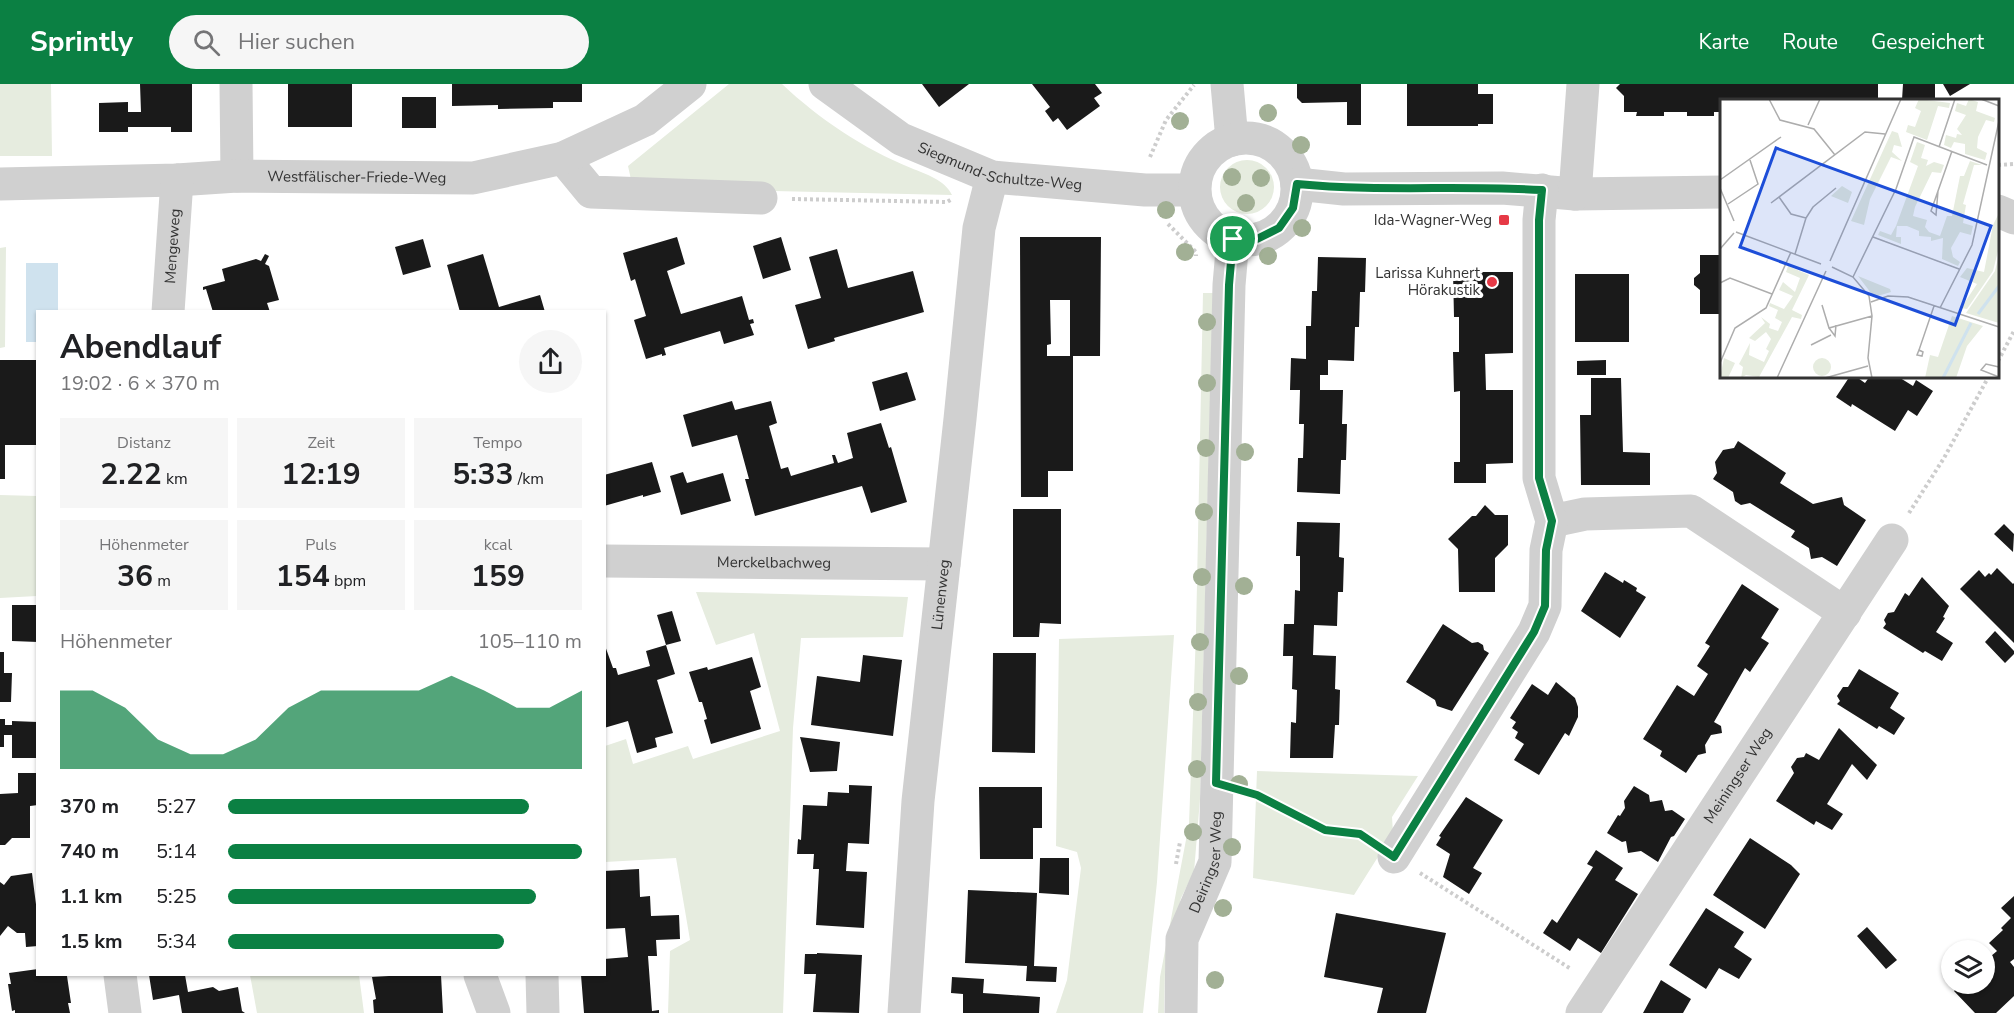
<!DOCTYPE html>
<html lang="de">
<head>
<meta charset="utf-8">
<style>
	:root { --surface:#fff; --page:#f6f6f6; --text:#202124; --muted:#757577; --accent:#0b8043 }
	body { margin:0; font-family:"Nunito Sans",sans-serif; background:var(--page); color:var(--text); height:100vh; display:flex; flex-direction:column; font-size:22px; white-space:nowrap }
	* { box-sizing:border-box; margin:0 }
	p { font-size:20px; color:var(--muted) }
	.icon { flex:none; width:33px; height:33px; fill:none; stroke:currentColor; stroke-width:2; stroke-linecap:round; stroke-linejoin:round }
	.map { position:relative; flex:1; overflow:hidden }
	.drawer { position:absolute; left:36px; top:226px; width:570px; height:666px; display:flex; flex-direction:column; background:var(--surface); border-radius:0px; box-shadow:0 2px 4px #0004 }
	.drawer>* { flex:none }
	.tools { position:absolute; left:1941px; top:856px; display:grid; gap:12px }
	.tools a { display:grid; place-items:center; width:54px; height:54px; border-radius:50%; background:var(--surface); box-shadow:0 2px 4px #0004; font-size:30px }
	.pin { position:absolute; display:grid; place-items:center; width:51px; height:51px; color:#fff; margin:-26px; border:3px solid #fff; border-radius:50%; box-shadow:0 2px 6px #0007 }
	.round { display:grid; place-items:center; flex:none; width:63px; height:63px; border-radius:32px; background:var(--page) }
	.summary { display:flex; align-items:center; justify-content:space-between; height:102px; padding:0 24px }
	h1 { font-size:33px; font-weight:700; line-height:45px }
	.metrics { display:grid; grid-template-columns:repeat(3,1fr); gap:9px; height:102px; padding:6px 24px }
	.metrics div { display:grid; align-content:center; border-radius:0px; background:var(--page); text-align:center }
	.metrics b { font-size:30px; font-weight:700 }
	.metrics small { font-size:16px; font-weight:400 }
	.metrics p { font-size:16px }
	.chart { height:168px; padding:12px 24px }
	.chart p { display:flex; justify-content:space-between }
	.chart svg { width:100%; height:108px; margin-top:6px; fill:var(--accent); opacity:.7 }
	ul { padding:0 24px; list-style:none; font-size:20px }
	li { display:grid; grid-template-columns:96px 72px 1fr; align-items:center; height:45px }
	li i { height:15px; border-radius:8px; background:var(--accent) }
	header { display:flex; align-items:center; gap:36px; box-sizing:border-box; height:84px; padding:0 30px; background:var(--accent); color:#fff }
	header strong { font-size:28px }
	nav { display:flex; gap:33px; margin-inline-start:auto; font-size:21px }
	.search { width:420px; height:54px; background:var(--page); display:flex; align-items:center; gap:15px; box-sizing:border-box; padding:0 21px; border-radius:33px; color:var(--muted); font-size:22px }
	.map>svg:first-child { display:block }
	.green { fill:#e6ecdf }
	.water { fill:#cfe2ee }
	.building { fill:#1a1a1a; fill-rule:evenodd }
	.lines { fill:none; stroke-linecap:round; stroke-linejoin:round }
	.path { stroke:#cdcdcd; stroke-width:4; stroke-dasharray:3 3; stroke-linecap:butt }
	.minor { stroke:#d0d0d0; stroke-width:33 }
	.tree { fill:#a2b095 }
	.route-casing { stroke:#fff; stroke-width:12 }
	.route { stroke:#0b8043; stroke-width:8 }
	.poi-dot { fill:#e63946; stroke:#fff; stroke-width:2 }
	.labels { text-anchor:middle; stroke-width:6; stroke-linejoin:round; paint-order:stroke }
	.street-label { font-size:15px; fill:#333; stroke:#fff }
	.poi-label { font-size:15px; fill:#333; stroke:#fff; text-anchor:end }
	.inset-river { fill:none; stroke:#cfe2ee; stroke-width:3 }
	.inset-road { fill:none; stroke:#adadad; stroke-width:1.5 }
	.view { fill:#1d4ed8; fill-opacity:0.15; stroke:#1d4ed8; stroke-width:3 }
	.inset-edge { fill:none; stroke:#333; stroke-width:3 }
</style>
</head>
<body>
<header>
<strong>Sprintly</strong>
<div class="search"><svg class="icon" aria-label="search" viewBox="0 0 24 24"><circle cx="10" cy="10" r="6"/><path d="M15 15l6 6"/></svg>Hier suchen</div>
<nav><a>Karte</a><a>Route</a><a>Gespeichert</a></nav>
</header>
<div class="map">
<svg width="2014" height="929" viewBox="0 0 2014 929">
	<rect width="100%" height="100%" fill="#fff"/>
	<path class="green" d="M0,0h51l1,72h-52z
		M729,0h53c37,35 82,65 129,84 15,6 34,12 41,27l-306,-7 -14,-4 -4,-18z
		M1220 103a27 27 0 1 1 54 0a27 27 0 1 1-54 0Z
		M6,163l-1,100 -5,1v-100z
		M1203,209h10l-13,506 -6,73 -13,26 -16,73 -1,42h-6l2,-36 29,-153 7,-192z
		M0,411l37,1v100l-37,2z
		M696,508l212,5 -5,40 -102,1 -8,90 -10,285h-115l2,-62 20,-11 -14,-82 -71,4v-116l21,-7 7,25 55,-18 5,13 87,-28 -26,-98 -38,12z
		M1174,551l-17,247 -14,131h-87l11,-33 14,-112 -4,-16 -21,-6 3,-207z
		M1257,687l161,5 -26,41 1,16 -39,62 -101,-17z
		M250,891h109l5,38h-107z"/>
	<path class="water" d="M26,179h32v49h-20l-1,30h-11z"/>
	<path class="building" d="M140,0h52v48h-21v-5h-43v5h-29v-29l29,-1v10h13z
		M288,0h64v43h-64z
		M452,0h130v18h-29v6l-55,1v-4l-46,1z
		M922,0h47l-30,23z
		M1032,0h63l7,9 -8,5 6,8 -33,24 -9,-12 -5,4 -8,-11 5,-4z
		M1297,0h64v41h-14v-23l-45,1 -5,-5z
		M1407,0h71v10h15v30h-15v2h-71z
		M1620,0h258v16h-156v12h-8v4h-27v-4h-23v4h-28l1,-4h-13v-16l-8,-8z
		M1903,0h32v16h-33z
		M1943,0h27l-20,12z
		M402,13h34v31h-34z
		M677,153l8,27 -18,7 14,43 61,-18 7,24 4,-1 1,4 -4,1 4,11 -30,9 -4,-13 -56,17 2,7 -4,1v-2l-16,5 -12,-39 12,-4 -11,-37 -4,2 -8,-28z
		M781,153l10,33 -28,9 -10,-33z
		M1020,153h81l-1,119h-27v115h-25v26h-27zM1050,216h20v56h-23v-11l4,-1z
		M423,155l8,28 -28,8 -8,-28z
		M837,165l11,39 65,-17 11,41 -90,26 1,3 -27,8 -13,-44 26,-7 -12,-41z
		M265,170l4,2 -4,8 4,2 10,34 -12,3 3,9h-57l-7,-23 -3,1v-3l22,-6 -3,-12 34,-10 5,2z
		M483,170l16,53 41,-12 5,17h-85l-13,-47z
		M1700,171h22v59h-22v-24l-6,-5v-7l6,-5z
		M1318,173l48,1 -1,34h-5l-1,35h-4l-1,34 -26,-1v15h-8v15h23l-1,34h5l-1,36h-5l-1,34 -43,-2 1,-34h5l1,-34h-5l1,-34h-10l1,-32 15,1v-33h5l1,-35h5z
		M1453,188h60v81l-28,1 1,36h27v73l-27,1v19h-32v-21h6v-71l-6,1 -1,-40h6v-35h-5z
		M1575,190h54v68h-54z
		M0,276h38v85h-33v34h-5z
		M1606,276v15h-29v-14z
		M907,288l9,28 -36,11 -8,-29z
		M1850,292h5l10,7 5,-7h27l16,10 3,-6 17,11 -16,25 -9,-6 -13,21 -43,-27 -1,3 -15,-10z
		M1591,294h30l2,74 27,1v32h-69l-1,-70h11z
		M732,317l3,9 36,-9 6,22 -8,3 12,43 7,-2 3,9 43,-13 -2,-8h3l3,8 15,-5 -6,-25 34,-10 8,25 2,-1 16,55 -36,11 -9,-27 -107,30 -10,-37h4l-12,-44 -45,12 -9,-32z
		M1738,357l48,32 -6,10 33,21 29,-7 2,8 22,15 -29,46 -15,-9 -11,2 -2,-11 -18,-11 4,-6 -45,-28 -9,2 -6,-4 -2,-9 -20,-13 4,-6 -2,-11 8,-12 11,-2z
		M652,378l9,30 -18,5v-2l-39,11v-31z
		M683,388l4,11 36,-10 8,28 -50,14 -11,-39z
		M1485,421l10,10h13v30l-13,13v34h-36l-1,-43 -10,-10 24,-23h4z
		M1013,425h48v115l-21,-1 -1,14h-26z
		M1297,438l43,1 -1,34 5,1 -1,34h-5l-1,34 -23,-1 -1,30 23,1 -1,33 5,1 -1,35h-4l-2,33h-43l1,-36 5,1 1,-33 -5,-1 1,-33h-10l1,-32h10l1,-34 5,1v-35h-4z
		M2004,440l10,10 -1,18 -19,-18z
		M1997,484l16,16 1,-1v60l-54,-54 19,-19 6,7 4,-4 2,2z
		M1605,488l18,11 1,-3 13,8 -1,3 10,6 -26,41 -39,-27z
		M1922,493l27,29 -6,11 2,1 -9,14 17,11 -11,18 -17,-10 -2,2 -40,-25 3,-4 -2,-4 4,-7 6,-1 11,-19 4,3z
		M1742,500l37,25 -18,29 8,5 -19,29 -5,-4 -31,54 7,4 1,7 -11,2 -6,10 1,8 -8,2 -12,18 -26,-17 2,-5 -19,-12 34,-54 17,11 14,-22 -11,-8 13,-20 -5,-3z
		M12,521h26v37l-26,-1z
		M672,527l9,30 -15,4 -9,-30z
		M1443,540l29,19 6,-1 5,3 1,5 5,3 -37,58 -15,-5 -2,-6 -29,-18z
		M1995,547l19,20v3l-9,9 -20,-21z
		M604,559l9,25h3l2,7 32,-9 -4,-15 20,-6 9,29 -18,6 16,53 -18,5 2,9 -20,6 -9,-32 -24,7z
		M0,568h4v21h8l-1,29h-11z
		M993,569h43l-1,100 -43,-1z
		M863,571l39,5 -9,76 -82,-11 6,-49 43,6z
		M752,573l9,30 -11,4 11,38 -50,15 -7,-24 3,-1 -5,-17h-3l-10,-30 18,-5 1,3z
		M1859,585l40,24 -9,15 15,10 -11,17 -15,-9 -2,3 -40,-25 3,-3 -3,-5 6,-9h5z
		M1556,598l19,16 3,9v10l-9,19 -4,-3 -26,42 -25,-15 10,-16 -9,-6 3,-6 -6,-4 4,-6 -6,-4 22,-34 16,11z
		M0,635h5v6h7v-4l26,1v36h-26v-23h-8v12h-4z
		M1839,644l38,37 -10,15 -15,-16 -25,40 16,10 -11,16 -16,-9 -2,4 -38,-24 18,-28 -3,-6 6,-9 7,-1 2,-4 13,7z
		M800,653l40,5 -3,29 -27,1z
		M18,689h20v32l-8,1v32h-18l-7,7h-5v-51l18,-1z
		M849,701l23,1 -3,58 -21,-1 -2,28 21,1 -3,56 -48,-3 3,-56h-6l1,-15h-17l1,-15 3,1 2,-35 24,1 1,-14 21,1z
		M1634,702l15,9 1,7 12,-2 3,11 7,-1 13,9 -11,17 -3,1 -13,25 -17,-11 -13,2 -2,-12 -4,1 -15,-9 11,-18 2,1 5,-8 -1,-7z
		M979,703h63v41h-9v31h-53z
		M1466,713l37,23 -30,48 9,5 -13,21 -26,-17 7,-23 -14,-9 5,-8 -2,-1z
		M1750,754l41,27 9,9 -35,55 -52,-34z
		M1596,766l27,18 -8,12 23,14 -37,59 -23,-15 -8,13 -27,-18 9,-14 5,4 36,-56 -6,-3z
		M1040,774h29v37l-30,-2z
		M639,785l1,28 10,-1 1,20 28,-1 1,24 -24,1 1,16h-9l4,55 7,-1v3h-75l-3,-38h23v-16l24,-2 -3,-29 -21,1v-58z
		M32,789l6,47v26l-12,1 -1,-14h-8l-9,-7 -8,10v-54l4,3 7,-9z
		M968,806l69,3 -3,73 23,1 -1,15 -30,-1 1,-15 -62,-3z
		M2014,812v63l-4,3 4,5v29l-18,17h-21l-21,-22 7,-7h23v-22l13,-11 -8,-8 14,-13 -2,-2 10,-10 -10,-10z
		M1706,824l38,24 -10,15 18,12 -13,20 -20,-11 -13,21 -37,-24z
		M1336,829l110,20 -20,80h-49l6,-25 -59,-11z
		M1867,843l30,33 -11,9 -29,-33z
		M817,869l45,2 -3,58 -46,-1 3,-38h-12l1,-20h12z
		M38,885v6l29,1 4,27h-3l2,10h-55v-3l-3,1 -4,-27h3l-2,-11z
		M149,891h36l3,17 25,-5 6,4 19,-4 4,24 3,2h-63l-3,-18 -26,5z
		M406,891h35l2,38h-69l-1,-13 3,-1 -4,-22z
		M952,893l32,2 -1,14 57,4 -1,16h-76v-19l-12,-1z
		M1661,896l30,19 -8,14h-40z"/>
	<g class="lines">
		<path class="path" d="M1150,73l16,-37 28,-35
			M1998,81l16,-1
			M792,115l155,3 5,-3
			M1168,140l28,28v4
			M1998,277l16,-30
			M1909,429l35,-55 45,-82
			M1249,710l8,1 68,35 35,4 6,4
			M1176,780l4,-22
			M1420,789l151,96"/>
		<g class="minor">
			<path d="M236,0l1,92"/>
			<path id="s1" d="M825,0l76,55 91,38 153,13h49"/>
			<path d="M1227,0l5,56"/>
			<circle cx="1246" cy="105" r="51"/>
			<path d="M563,74l28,34 170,6"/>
			<path id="s2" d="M0,100l177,-4 60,-4 236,2 90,-20 82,-38 45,-36"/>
			<path d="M1297,100l47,5 158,-1 73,6 147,-2"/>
			<path d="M1542,106l-3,30v258l13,43 33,-7 106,-3 154,102"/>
			<path d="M1575,110l8,-110"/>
			<path d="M1998,127l16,7"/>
			<path id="s3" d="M168,228l9,-132"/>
			<path id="s4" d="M604,477l340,3"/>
			<path d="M1394,773l140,-225 11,-26 1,-56 6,-29"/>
			<path d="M120,891l5,38"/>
			<path d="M480,891l14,38"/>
			<path d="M542,891l1,38"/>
			<path id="s5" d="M904,929l14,-212 42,-382 19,-191 13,-51"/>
			<path id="s6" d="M1181,929l1,-74 33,-77 14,-577 4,-46"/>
			<path id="s7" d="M1582,929l310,-473"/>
		</g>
	</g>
	<g class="tree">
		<circle cx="1268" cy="29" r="9"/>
		<circle cx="1180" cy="37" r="9"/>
		<circle cx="1301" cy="61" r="9"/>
		<circle cx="1232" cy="93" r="9"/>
		<circle cx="1261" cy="94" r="9"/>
		<circle cx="1246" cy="119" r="9"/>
		<circle cx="1166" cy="126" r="9"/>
		<circle cx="1302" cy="144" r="9"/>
		<circle cx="1185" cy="168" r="9"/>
		<circle cx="1268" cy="172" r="9"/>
		<circle cx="1207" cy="238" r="9"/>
		<circle cx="1207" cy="299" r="9"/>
		<circle cx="1206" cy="364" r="9"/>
		<circle cx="1245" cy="368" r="9"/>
		<circle cx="1204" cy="428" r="9"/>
		<circle cx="1202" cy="493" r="9"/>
		<circle cx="1244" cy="502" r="9"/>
		<circle cx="1200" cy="558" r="9"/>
		<circle cx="1239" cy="592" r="9"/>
		<circle cx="1198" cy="618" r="9"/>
		<circle cx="1197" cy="685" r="9"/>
		<circle cx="1239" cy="700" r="9"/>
		<circle cx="1193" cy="748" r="9"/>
		<circle cx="1232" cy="763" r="9"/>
		<circle cx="1223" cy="824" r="9"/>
		<circle cx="1215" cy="896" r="9"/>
	</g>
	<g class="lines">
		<g class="route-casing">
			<path id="route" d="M1297,100c82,8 164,1 245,6l-3,30v258l13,43 -6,29 -1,56 -11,26 -140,225 -34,-23 -35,-4 -68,-35 -41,-12 13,-498 4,-46h24l22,-11 14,-20z"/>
		</g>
		<use href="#route" class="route"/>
	</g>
	<g class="poi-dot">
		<rect x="1498" y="130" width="12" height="12" rx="3"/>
		<circle cx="1492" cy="198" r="6"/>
	</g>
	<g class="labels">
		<g class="street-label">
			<text dy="5" stroke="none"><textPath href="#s1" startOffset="198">Siegmund-Schultze-Weg</textPath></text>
			<text dy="5" stroke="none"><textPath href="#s2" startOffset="357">Westfälischer-Friede-Weg</textPath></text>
			<text dy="5" stroke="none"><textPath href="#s3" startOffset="66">Mengeweg</textPath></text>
			<text dy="5" stroke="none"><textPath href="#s4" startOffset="170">Merckelbachweg</textPath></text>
			<text dy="5" stroke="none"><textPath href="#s5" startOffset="420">Lünenweg</textPath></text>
			<text dy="5" stroke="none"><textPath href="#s7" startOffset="284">Meiningser Weg</textPath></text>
			<text dy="5" stroke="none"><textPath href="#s6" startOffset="156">Deiringser Weg</textPath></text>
		</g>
		<g class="poi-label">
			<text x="1492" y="141">Ida-Wagner-Weg</text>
			<text x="1480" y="194">Larissa Kuhnert<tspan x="1480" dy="17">Hörakustik</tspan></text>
		</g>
	</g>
	<g transform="translate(1720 15)">
		<rect width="279" height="279" fill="#fff"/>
		<path d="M199,0l31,4 -1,5 -11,-2 -11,34 -21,-8 2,-7 7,2 6,-16 -6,-3zM249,0l9,3 -2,9 19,7 -1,4 -8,-2 -8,17 -1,11 10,5 -2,7 -20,-6v-10l-11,-2 -3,6 -7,-3 2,-10 10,3 1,-4 5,1 -5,-6 9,-14 -11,-4 2,-8 9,3zM172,32l6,2 4,14 -8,-2 -2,7 10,9 -11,-4 -21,42 -6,26 -13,-4zM197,43l8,3 -4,13 7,2 -2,6 8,-4 10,3 -3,8 -9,-1 -17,35 -2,9 14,4 -2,7 4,5 11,4 7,-20h5l8,-40h4l6,-15 12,4h-8l-11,39 3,1 -3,18 10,3 -2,9 -11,-3 -9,16 2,9 7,5 -2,4 -16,-7 1,-21 -12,3v-4l-12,-1v-5l-12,-5h-10l-1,11h5v7l-23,-9 2,-4 11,4 5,-9 22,-60 -8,-4zM122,87l10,6 -4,11 -17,-7zM279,114v34l-6,24 -26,38 -6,-1 16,-24 -17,-7 7,-9 17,4 9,-47zM279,155v69l-33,-10 29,-42zM68,167l21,9 -17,35 10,5 -1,4 -9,-2 -33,60 -13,-2 -5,3 2,-11 -4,-3 11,-21 -1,12 15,7 5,-11 -3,-2 5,-10 -5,-7 -11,9 -6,-3 16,-15 -4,-6 9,7 -1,4 9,3 4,-9 -7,-4 3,-8 -9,-4 1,-3 14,6 9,-13 -14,-6 4,-8 12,10 5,-14 -14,-6zM138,177l32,13 1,3 -17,5zM232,217l31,10 -16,20 -11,32h-31l5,-23 8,2zM4,259l11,5 -7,15h-8zM93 268a9 9 0 1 1 18 0a9 9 0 1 1-18 0Z" fill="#e6ecdf"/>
		<path class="inset-river" d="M258,215l21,-28M223,279l28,-55"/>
		<path class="inset-road" d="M49,0l11,21 34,9 21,26M261,0l18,7M88,26l12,-26M219,48l16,-48M0,81l61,-43M0,89l14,33M218,92l-2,24 -5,-4 21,-60M59,98l12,17 15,4 -11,36M51,104l94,-71 20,2M8,105l30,-20 -8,-24M86,119l7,-11 23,-19M16,133l85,32M153,138l86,32M0,150l14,-16M110,162l71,-162M112,168l21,10 16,19 3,20 -4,42 4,20M133,178l43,-88 18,-52 73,28M0,184l10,-5 42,16M151,203l17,-6 20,1 91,30M102,206l7,23 43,-12M220,209l32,-63 27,-124M109,229l6,8 1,-11M91,246l20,-10M199,251l-2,5 5,1 1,-4 -4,-2 15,-44M0,264l15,-35 31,-20 25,-56M279,268l-13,-3 -5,6 18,7M57,279l49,-107M105,279l43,-12"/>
		<path class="view" d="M56,49l215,78 -36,99 -215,-78z"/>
		<rect width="279" height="279" class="inset-edge"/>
	</g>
</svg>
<div class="tools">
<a><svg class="icon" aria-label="layers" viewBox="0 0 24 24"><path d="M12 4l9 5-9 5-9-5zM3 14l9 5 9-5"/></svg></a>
</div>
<div class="pin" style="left:1233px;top:155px;background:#1e9e55"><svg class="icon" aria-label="arrive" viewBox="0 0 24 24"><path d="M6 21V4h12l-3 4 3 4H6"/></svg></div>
<section class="drawer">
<div class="summary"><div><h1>Abendlauf</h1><p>19:02 · 6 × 370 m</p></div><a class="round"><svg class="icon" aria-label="share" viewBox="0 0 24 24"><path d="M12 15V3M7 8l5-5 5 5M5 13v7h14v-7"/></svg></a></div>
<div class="metrics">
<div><p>Distanz</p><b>2.22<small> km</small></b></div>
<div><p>Zeit</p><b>12:19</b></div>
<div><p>Tempo</p><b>5:33<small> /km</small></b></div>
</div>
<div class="metrics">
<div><p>Höhenmeter</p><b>36<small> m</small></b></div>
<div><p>Puls</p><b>154<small> bpm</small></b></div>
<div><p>kcal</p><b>159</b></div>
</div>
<div class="chart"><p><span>Höhenmeter</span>105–110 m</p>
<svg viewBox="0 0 160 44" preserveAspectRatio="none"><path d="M0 44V12L10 12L20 19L30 32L40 38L50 38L60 32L70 19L80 12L90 12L100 12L110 12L120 6L130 12L140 19L150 19L160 12V44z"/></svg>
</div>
<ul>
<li><b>370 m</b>5:27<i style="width:85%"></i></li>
<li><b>740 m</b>5:14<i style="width:100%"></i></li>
<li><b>1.1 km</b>5:25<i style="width:87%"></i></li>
<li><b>1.5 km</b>5:34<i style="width:78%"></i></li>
</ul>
</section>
</div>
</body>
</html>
